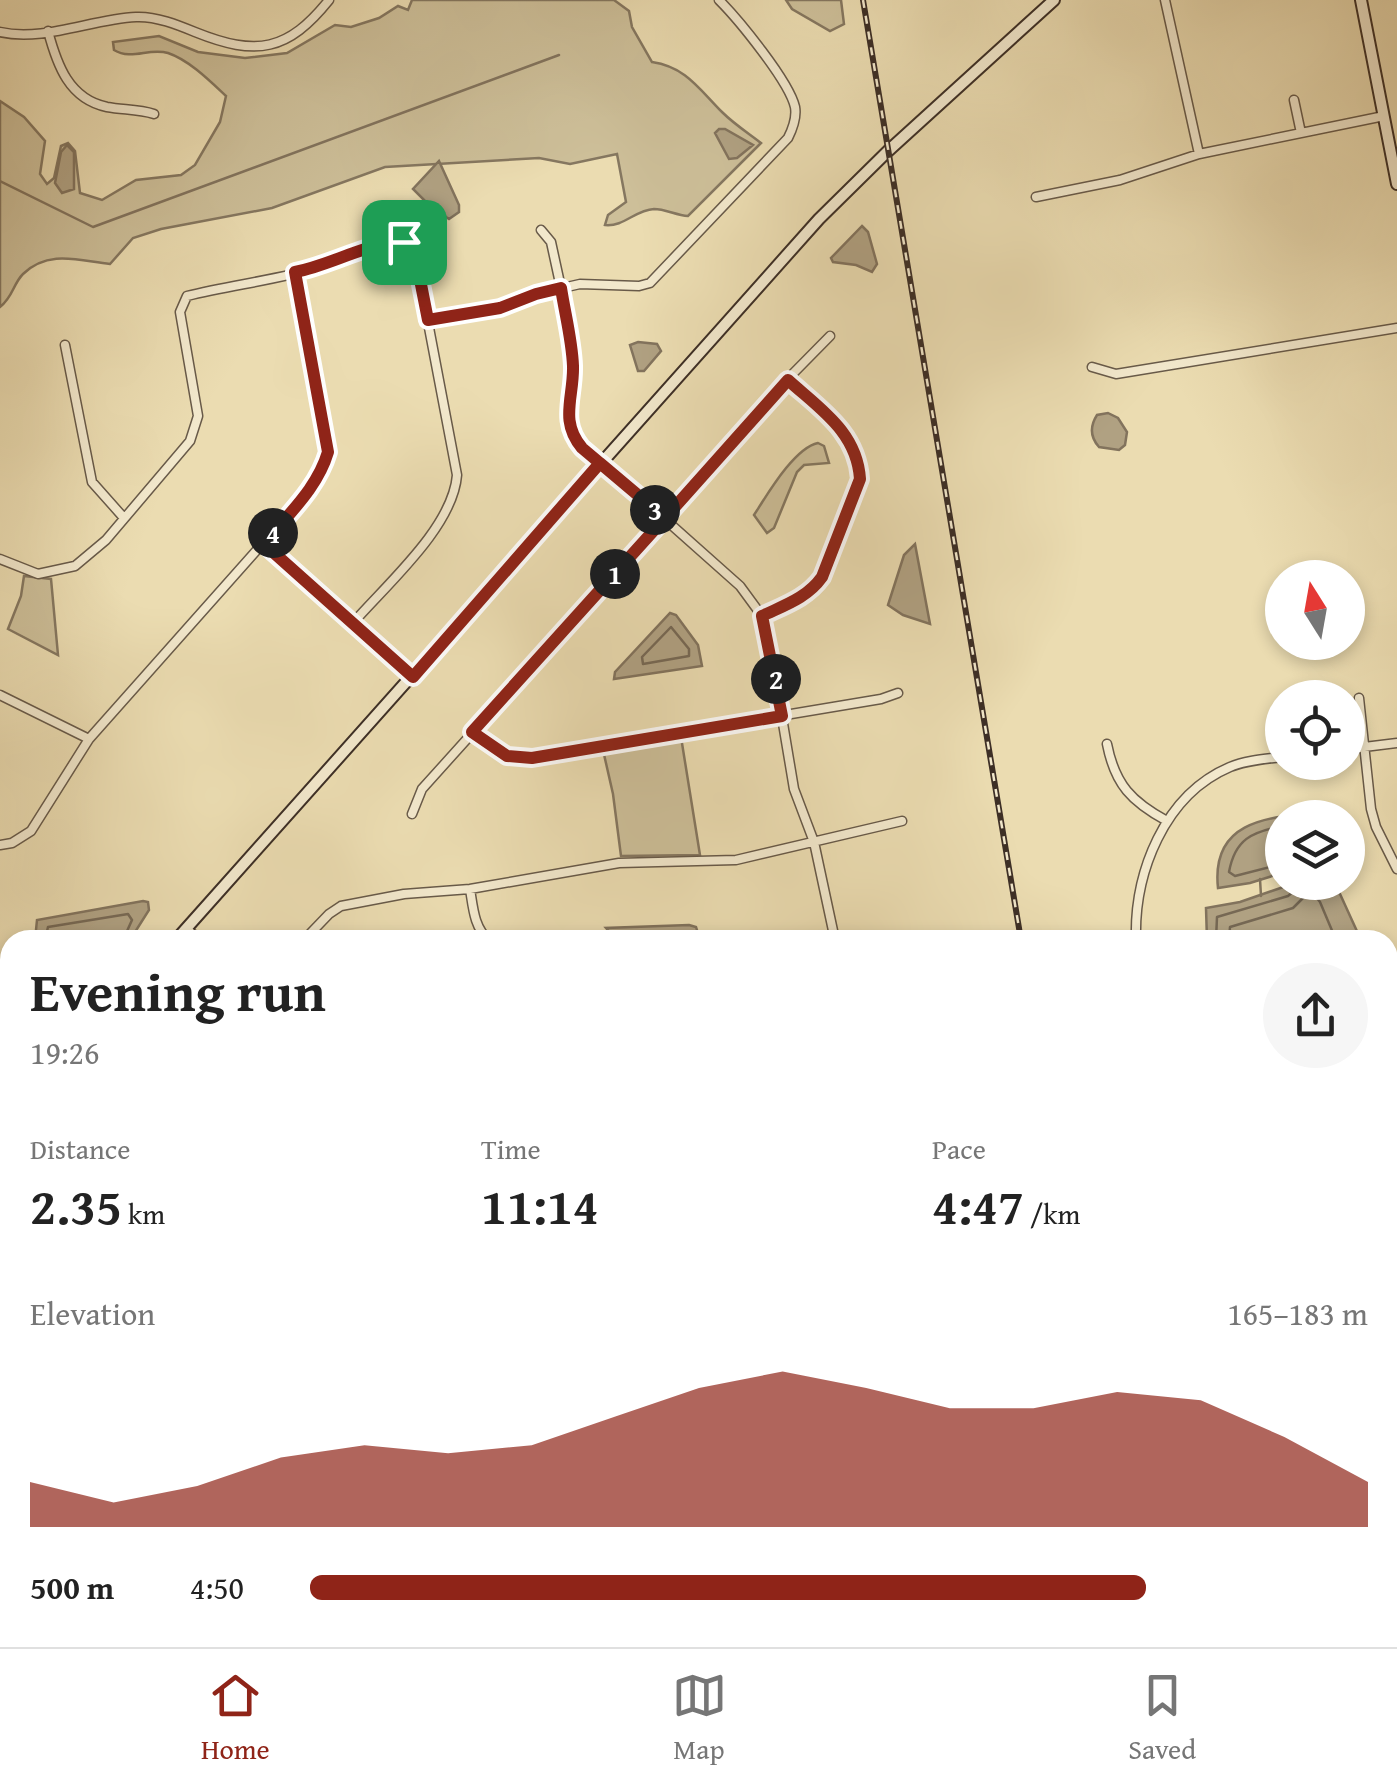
<!DOCTYPE html>
<html lang="en">
<head>
<meta charset="utf-8">
<style>
	:root { --surface:#fff; --page:#f6f6f6; --text:#222; --muted:#767676; --line:#e0e0e0; --accent:#8f2418 }
	body { margin:0; font-family:"Gentium Book Plus",serif; background:var(--page); color:var(--text); height:100vh; display:flex; flex-direction:column; font-size:38px; white-space:nowrap }
	* { box-sizing:border-box; margin:0 }
	p { font-size:32px; color:var(--muted) }
	.icon { flex:none; width:55px; height:55px; fill:none; stroke:currentColor; stroke-width:2; stroke-linecap:round; stroke-linejoin:round }
	.map { position:relative; flex:1; overflow:hidden }
	.drawer { position:absolute; left:0px; top:930px; width:1398px; height:718px; display:flex; flex-direction:column; background:var(--surface); border-radius:30px 30px 0 0; box-shadow:0 5px 15px #0003 }
	.drawer>* { flex:none }
	.needle { width:65px; rotate:349deg }
	.controls { position:absolute; left:1265px; top:560px; display:grid; gap:20px }
	.controls a { display:grid; place-items:center; width:100px; height:100px; border-radius:50%; background:var(--surface); box-shadow:0 5px 15px #0003; font-size:50px }
	.pin { position:absolute; display:grid; place-items:center; width:85px; height:85px; color:#fff; margin:-42px; border-radius:20px; box-shadow:0 5px 15px #0006 }
	.km { position:absolute; width:50px; height:50px; margin:-25px; border-radius:50%; background:#222; color:#fff; font-size:28px; line-height:50px; text-align:center }
	.round { display:grid; place-items:center; flex:none; width:105px; height:105px; border-radius:52px; background:var(--page) }
	.headline { display:flex; align-items:center; justify-content:space-between; height:170px; padding:0 30px }
	h1 { font-size:55px; font-weight:700; line-height:75px }
	.figures { display:grid; grid-template-columns:repeat(3,1fr); gap:15px; height:170px; padding:10px 30px }
	.figures div { display:grid; align-content:center }
	.figures b { font-size:50px; font-weight:700 }
	.figures small { font-size:28px; font-weight:400 }
	.figures p { font-size:28px }
	.chart { height:280px; padding:20px 30px }
	.chart p { display:flex; justify-content:space-between }
	.chart svg { width:100%; height:180px; margin-top:10px; fill:var(--accent); opacity:.7 }
	ul { padding:0 30px; list-style:none; font-size:32px }
	li { display:grid; grid-template-columns:160px 120px 1fr; align-items:center; height:75px }
	li i { height:25px; border-radius:12px; background:var(--accent) }
	.dock { display:flex; justify-content:space-around; align-items:center; height:140px; border-top:2px solid var(--line); background:var(--surface); font-size:28px; color:var(--muted) }
	.dock a { display:grid; justify-items:center; gap:5px }
	.dock .current { color:var(--accent) }
	.map>svg:first-child { display:block }
	.green { fill:#cdbf99; stroke:#857760; stroke-width:2.5 }
	.water { fill:#b0a182; stroke:#82735d; stroke-width:2.5 }
	.lines { fill:none; stroke-linecap:round; stroke-linejoin:round }
	.shore { stroke:#766854; stroke-width:2.5 }
	.stream { stroke:#82735d; stroke-width:2.5 }
	.street-casing { stroke:#685a49; stroke-width:11 }
	.secondary-casing { stroke:#3d2f26; stroke-width:14 }
	.street { stroke:#f2e8cc; stroke-width:8 }
	.secondary { stroke:#f2e8cc; stroke-width:10 }
	.rail-casing { stroke:#3d2f26; stroke-width:6 }
	.rail { stroke:#f2e8cc; stroke-width:2.5; stroke-dasharray:8; stroke-linecap:butt }
	.route-casing { stroke:#fff; stroke-width:20 }
	.route { stroke:#8f2418; stroke-width:12 }
</style>
</head>
<body>
<div class="map">
<svg width="1397" height="1647" viewBox="0 0 1397 1647">
	<rect width="100%" height="100%" fill="#ebdcb1"/>
	<filter id="stains"><feTurbulence type="fractalNoise" baseFrequency=".002" numOctaves="4"/><feColorMatrix values="0 0 0 0 .2 0 0 0 0 .09 0 0 0 0 .02 0 0 0 .5 -.17"/></filter>
	<radialGradient id="worn" r=".72"><stop offset=".6" stop-color="#630" stop-opacity="0"/><stop offset="1" stop-color="#630" stop-opacity=".3"/></radialGradient>
	<path class="green" d="M412,0h202l15,11 3,16 20,35c34,5 47,27 70,50 12,12 26,21 39,31l-73,73c-12,-1 -23,-7 -34,-7 -19,1 -30,18 -49,16l3,-10 18,-13 -9,-48 -47,10 -31,-6 -154,9 -113,41 -111,21 -28,9 -23,26c-30,-3 -61,-15 -87,10 -10,10 -10,23 -23,33v-206l24,16 21,24 -5,33 7,10 7,-6 7,-32 7,-3 7,8 5,42 22,7 34,-20 45,-5 14,-10 25,-43 6,-26c-16,-15 -37,-36 -58,-43 -19,-6 -36,8 -54,-3l-1,-8 46,-6 39,16 47,6 42,-5 48,-28 16,2 28,-9 19,-12 10,4z
		M786,0h55l3,24 -14,7 -38,-22z
		M818,443l6,3 5,17 -25,2 -7,7 -23,56 -7,5 -13,-18c13,-20 40,-67 64,-72z
		M24,576l27,3 7,76 -50,-26 13,-33z
		M681,737l19,118 -79,1 -8,-62 -10,-44z
		M494,1638h90l-3,9h-84z
		M1151,1638h121l7,9h-127z"/>
	<path class="water" d="M719,129h6l28,16 -16,13 -8,1 -14,-26z
		M67,145l7,7v37l-12,4 -7,-10 6,-31z
		M439,161l20,44v7l-10,7 -19,-13 -17,-17z
		M862,226l6,6 9,32 -5,8 -16,-7 -23,-3 -2,-4z
		M638,342l19,2 4,7 -17,20h-6l-8,-26z
		M1108,413l10,5 9,14 -2,13 -6,5 -20,-3c-9,-10 -9,-21 -2,-32z
		M915,544l15,80 -27,-9 -15,-10 16,-50z
		M670,613l6,2 22,30 4,21 -88,13 1,-7z
		M1314,813l6,4 -38,1v55l-32,10 -32,5c-7,-65 46,-71 96,-75z
		M1295,883h40l26,57h-154l-1,-32 34,-6z
		M143,901l5,1 1,8 -19,30h-95l2,-20z
		M689,925l7,2 4,13h-83l-11,-12z
		M1388,994l9,19v33l-9,9z
		M1388,1071l9,17v52l-9,-8z"/>
	<g class="lines">
		<path class="shore" d="M671,627l18,22v7l-46,8 -1,-7z
			M1282,826c-30,6 -47,13 -53,46l6,4 47,-12
			M45,940l3,-13 80,-13 4,6 -9,20
			M1216,940l1,-23 71,-21 6,-5 1,-9
			M1229,940l1,-13 63,-19 18,-18 9,12 16,38"/>
		<path class="stream" d="M0,181l93,46 466,-172
			M1260,879l1,17
			M1388,1368l9,-7
			M1117,1638l2,9
			M1159,1638l2,9"/>
		<g class="street-casing">
			<path id="street" d="M1165,0l34,154
				M48,31c9,34 21,68 59,76 16,3 31,2 47,7
				M0,32c43,10 92,-13 136,-15 20,-1 42,8 59,15 62,25 93,19 134,-32
				M1294,100l7,33
				M1036,197l84,-17 79,-26 185,-38
				M541,230l10,12 10,46 12,78 -5,50 9,25 163,145 22,30 8,30 24,143 20,53 21,98
				M428,320l73,-12 35,-14 44,-10 59,2 11,-3 138,-145c5,-10 9,-20 7,-31 -6,-26 -57,-88 -76,-107
				M65,345l27,137 32,36
				M1092,367l24,7 281,-46
				M264,544l149,133
				M0,559l38,15 37,-8 31,-26 84,-99 8,-25 -18,-104 7,-16c44,-11 90,-16 133,-29 29,-8 52,-24 84,-25l11,12 42,221c-4,52 -70,109 -104,148
				M762,616l38,-18 12,-8 10,-13 38,-98c-3,-47 -40,-70 -73,-99
				M0,695l89,44
				M1359,698l12,111 5,18 21,42
				M473,732l34,24 26,1 348,-58 17,-6
				M1107,744c8,41 25,58 60,77
				M1348,749l49,-6
				M412,814l10,-25 243,-270 99,-116 66,-67
				M0,845l12,-2 19,-12 58,-92 223,-251 10,-16 6,-20 -2,-25 -31,-155
				M470,889c3,18 4,39 19,51
				M186,929l15,11
				M304,940l25,-26 12,-8 63,-12 66,-5 149,-26 117,-3 166,-39
				M1136,940c-2,-67 28,-145 94,-173 16,-7 35,-8 52,-10
				M1388,1241l9,16
				M1388,1284l9,-6
				M1388,1456l9,5
				M0,1565l10,-2
				M0,1630l3,17
				M123,1638l3,9
				M252,1638l4,9
				M371,1638l2,9"/>
		</g>
		<g class="secondary-casing">
			<path id="secondary" d="M1361,0l36,184
				M176,940l643,-721 69,-68 166,-151
				M0,1137l10,-11"/>
		</g>
		<use href="#street" class="street"/>
		<use href="#secondary" class="secondary"/>
		<g class="rail-casing">
			<path id="rail" d="M863,0l158,940
				M1137,1638l2,9"/>
		</g>
		<use href="#rail" class="rail"/>
	</g>
	<g class="lines">
		<g class="route-casing">
			<path id="route" d="M404,242l11,12 13,66 72,-12 36,-14 25,-6c4,26 11,52 12,78 1,31 -14,55 9,82l83,70 -193,214 35,24 25,2 250,-42 -20,-100c23,-11 45,-18 60,-39l38,-98c-3,-47 -40,-70 -72,-99l-123,138 -65,-55 -187,214 -149,-133c24,-30 53,-55 64,-92l-33,-180c37,-7 70,-29 109,-30"/>
		</g>
		<use href="#route" class="route"/>
	</g>
	<rect width="100%" height="100%" filter="url(#stains)"/>
	<rect width="100%" height="100%" fill="url(#worn)"/>
</svg>
<div class="controls">
<a><svg class="needle" viewBox="-14 -14 28 28"><path d="M0-13l5 13h-10z" fill="#e53935"/><path d="M0 13l5-13h-10z" fill="#767676"/></svg></a>
<a><svg class="icon" aria-label="locate" viewBox="0 0 24 24"><circle cx="12" cy="12" r="6"/><path d="M12 2v4M12 18v4M2 12h4M18 12h4"/></svg></a>
<a><svg class="icon" aria-label="layers" viewBox="0 0 24 24"><path d="M12 4l9 5-9 5-9-5zM3 14l9 5 9-5"/></svg></a>
</div>
<div class="pin" style="left:404px;top:242px;background:#1e9e55"><svg class="icon" aria-label="arrive" viewBox="0 0 24 24"><path d="M6 21V4h12l-3 4 3 4H6"/></svg></div>
<b class="km" style="left:615px;top:574px">1</b>
<b class="km" style="left:776px;top:679px">2</b>
<b class="km" style="left:655px;top:510px">3</b>
<b class="km" style="left:273px;top:533px">4</b>
<section class="drawer">
<div class="headline"><div><h1>Evening run</h1><p>19:26</p></div><a class="round"><svg class="icon" aria-label="share" viewBox="0 0 24 24"><path d="M12 15V3M7 8l5-5 5 5M5 13v7h14v-7"/></svg></a></div>
<div class="figures">
<div><p>Distance</p><b>2.35<small> km</small></b></div>
<div><p>Time</p><b>11:14</b></div>
<div><p>Pace</p><b>4:47<small> /km</small></b></div>
</div>
<div class="chart"><p><span>Elevation</span>165–183 m</p>
<svg viewBox="0 0 160 44" preserveAspectRatio="none"><path d="M0 44V33L10 38L20 34L30 27L40 24L50 26L60 24L70 17L80 10L90 6L100 10L110 15L120 15L130 11L140 13L150 22L160 33V44z"/></svg>
</div>
<ul>
<li><b>500 m</b>4:50<i style="width:79%"></i></li>
</ul>
</section>
</div>
<nav class="dock">
<a class="current"><svg class="icon" aria-label="home" viewBox="0 0 24 24"><path d="M3 11l9-7 9 7M6 9v11h12V9"/></svg>Home</a>
<a><svg class="icon" aria-label="map" viewBox="0 0 24 24"><path d="M3 6l6-2 6 2 6-2v14l-6 2-6-2-6 2zM9 4v14M15 6v14"/></svg>Map</a>
<a><svg class="icon" aria-label="saved" viewBox="0 0 24 24"><path d="M7 4h10v16l-5-4-5 4z"/></svg>Saved</a>
</nav>
</body>
</html>
